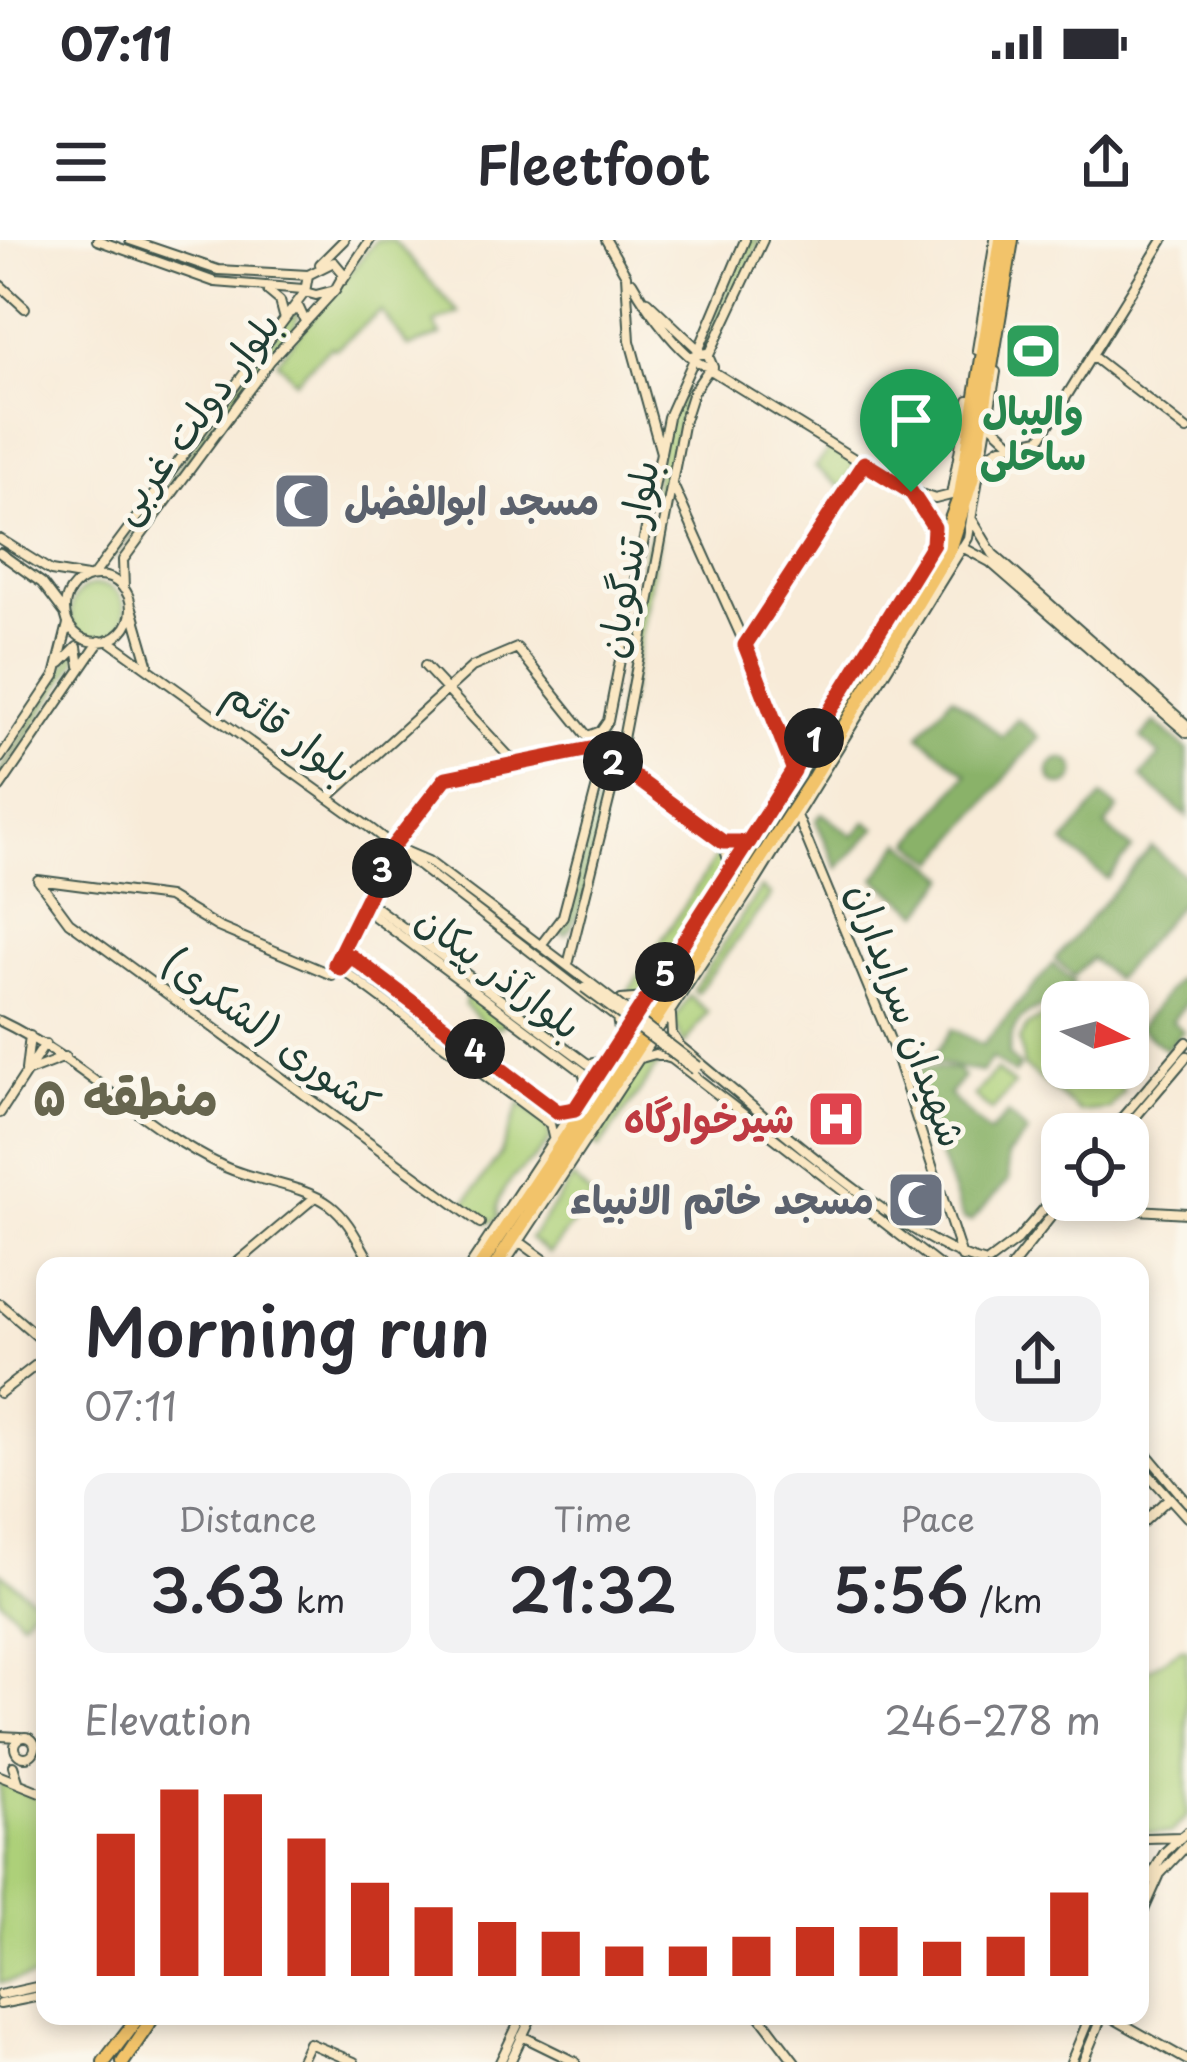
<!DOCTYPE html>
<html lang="en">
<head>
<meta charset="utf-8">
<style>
	:root { --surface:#fff; --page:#f2f2f3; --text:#2b2b33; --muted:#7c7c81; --accent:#c8321e }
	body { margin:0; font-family:"Playpen Sans","Playpen Sans Arabic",sans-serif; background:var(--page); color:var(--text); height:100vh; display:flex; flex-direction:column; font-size:45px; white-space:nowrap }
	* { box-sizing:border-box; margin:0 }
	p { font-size:39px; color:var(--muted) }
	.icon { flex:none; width:66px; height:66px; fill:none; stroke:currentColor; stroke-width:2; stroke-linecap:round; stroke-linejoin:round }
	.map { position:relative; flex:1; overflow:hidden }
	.side { position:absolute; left:36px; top:1017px; width:1113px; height:768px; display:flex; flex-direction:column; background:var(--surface); border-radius:24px; box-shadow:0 6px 18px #0003 }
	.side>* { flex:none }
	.needle { width:78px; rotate:96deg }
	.buttons { position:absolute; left:1041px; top:741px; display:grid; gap:24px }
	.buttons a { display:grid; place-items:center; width:108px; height:108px; border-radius:24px; background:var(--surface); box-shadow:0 6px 18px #0003; font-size:60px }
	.pin { position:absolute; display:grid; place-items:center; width:102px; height:102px; color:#fff; margin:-123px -51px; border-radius:50% 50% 50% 0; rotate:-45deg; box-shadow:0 0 12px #0007 }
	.pin .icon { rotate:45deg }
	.km { position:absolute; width:60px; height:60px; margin:-30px; border-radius:50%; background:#222; color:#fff; font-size:33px; line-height:60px; text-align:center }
	.round { display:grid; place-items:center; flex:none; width:126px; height:126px; border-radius:24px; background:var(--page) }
	.head { display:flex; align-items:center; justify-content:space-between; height:204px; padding:0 48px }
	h1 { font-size:66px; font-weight:600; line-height:90px }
	.figures { display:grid; grid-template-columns:repeat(3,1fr); gap:18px; height:204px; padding:12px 48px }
	.figures div { display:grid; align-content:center; border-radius:24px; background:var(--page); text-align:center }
	.figures b { font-size:60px; font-weight:600 }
	.figures small { font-size:33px; font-weight:400 }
	.figures p { font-size:33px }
	.chart { height:336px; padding:24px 48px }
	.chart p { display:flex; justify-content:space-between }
	.chart svg { width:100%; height:216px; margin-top:12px; stroke:var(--accent); stroke-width:6 }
	.status { display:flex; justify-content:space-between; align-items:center; height:84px; padding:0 60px; background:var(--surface); direction:ltr }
	.status svg { height:33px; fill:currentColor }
	header { display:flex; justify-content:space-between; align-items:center; height:156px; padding:0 48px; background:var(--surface); font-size:54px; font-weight:600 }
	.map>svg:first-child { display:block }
	.green { fill:#add079; stroke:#668656; stroke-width:3 }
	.forest { fill:#8ab269; stroke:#54784e; stroke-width:3 }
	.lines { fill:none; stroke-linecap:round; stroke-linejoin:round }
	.secondary-casing { stroke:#40574d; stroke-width:12 }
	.highway-casing { stroke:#40574d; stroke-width:16 }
	.secondary { stroke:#fae7c3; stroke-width:8 }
	.highway { stroke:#f2c36a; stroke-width:12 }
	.secondary-bridge-casing { stroke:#40574d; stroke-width:12; stroke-linecap:butt }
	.secondary-bridge { stroke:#fae7c3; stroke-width:8 }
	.route-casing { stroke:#fff; stroke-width:24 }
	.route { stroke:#c8321e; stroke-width:15 }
	.labels { text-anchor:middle; stroke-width:10; stroke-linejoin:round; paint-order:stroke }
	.leisure-label { font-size:39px; font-weight:bold; fill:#27864d; stroke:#fbf7ec }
	.street-label { font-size:39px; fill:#1f3d34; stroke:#fbf7ec }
	.worship-label { font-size:39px; font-weight:bold; fill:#5b616d; stroke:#fbf7ec; text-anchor:start }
	.health-label { font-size:39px; font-weight:bold; fill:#be3a42; stroke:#fbf7ec; text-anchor:end }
	.district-label { font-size:51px; font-weight:bold; fill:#67664f; stroke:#fbf7ec }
</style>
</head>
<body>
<div class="status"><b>07:11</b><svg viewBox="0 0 49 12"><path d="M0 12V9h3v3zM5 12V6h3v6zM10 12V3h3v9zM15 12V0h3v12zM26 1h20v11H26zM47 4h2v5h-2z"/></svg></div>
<header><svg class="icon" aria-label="menu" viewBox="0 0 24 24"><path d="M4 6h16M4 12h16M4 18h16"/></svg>Fleetfoot<svg class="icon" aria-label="share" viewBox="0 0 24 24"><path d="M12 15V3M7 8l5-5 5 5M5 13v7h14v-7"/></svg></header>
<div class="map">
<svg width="1187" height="1822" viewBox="0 0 1187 1822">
	<rect width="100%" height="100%" fill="#fbf7ec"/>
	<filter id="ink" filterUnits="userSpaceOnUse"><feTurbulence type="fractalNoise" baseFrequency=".00833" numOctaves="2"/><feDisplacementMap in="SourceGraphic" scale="24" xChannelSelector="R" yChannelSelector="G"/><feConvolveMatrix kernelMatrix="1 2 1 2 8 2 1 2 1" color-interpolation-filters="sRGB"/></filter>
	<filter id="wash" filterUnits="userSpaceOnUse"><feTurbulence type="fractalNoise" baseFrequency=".004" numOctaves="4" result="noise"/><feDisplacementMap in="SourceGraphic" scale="48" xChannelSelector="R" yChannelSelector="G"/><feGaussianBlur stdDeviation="2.7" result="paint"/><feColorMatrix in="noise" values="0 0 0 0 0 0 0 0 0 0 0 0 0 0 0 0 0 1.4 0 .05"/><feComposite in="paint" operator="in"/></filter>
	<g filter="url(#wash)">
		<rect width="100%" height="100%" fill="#f8ebd8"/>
		<path class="green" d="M376,0h17l66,73 -25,10 7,12 -32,12 -28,-36 -46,38 -4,-3 -36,35 -18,-20z
			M749,0h11l-50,110 -8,-7z
			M299,71l-3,14 -184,235 174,-240z
			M687,145l-29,128c-10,-35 8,-99 29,-128z
			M830,208l26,14 -13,27 -28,-22z
			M657,280l1,21 -31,166 -11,22 29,-177z
			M71 372a27 27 0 1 1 54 0a27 27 0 1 1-54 0Z
			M74,410l3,10 -77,118v-6z
			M721,609l6,22 -82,124 -21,3z
			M761,648l10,7 -74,98 -4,-3z
			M350,721l206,153 -1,6 -212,-153z
			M467,745l43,32 -9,10h-13l-23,-21z
			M689,756l19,16 -24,33 -10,-25z
			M1042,777l20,1v50h58l3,23 -14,18 -29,3 -56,-46 -5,-26 8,-14z
			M663,819l-64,89 -8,-6 49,-75z
			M996,830l18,15 -22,26 -18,-15z
			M520,863l28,22 2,14c-14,27 -59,42 -51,79l-10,5 -25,-19 36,-49z
			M573,938l20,20 -44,56 -19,-15z
			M0,1332l37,30 -15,19 -22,-22z
			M1181,1409h6v167l-16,17h-22l-9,-7v-151z
			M0,1541l45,20v174l-45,8z"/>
		<path class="forest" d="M952,456l50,41 15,-18 22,18 -102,125 -25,-20 55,-68 -48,-39z
			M1155,482l32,28v67l-46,-40 19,-22 -19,-17z
			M1049 532a13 13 0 1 1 26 0a13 13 0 1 1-26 0Z
			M603,549c1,35 -15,121 -37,146l-5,-2 32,-126z
			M1102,556l16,13 -13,17 27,23 -25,30 -43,-36z
			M822,573l31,23 13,-14 10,6 -38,40 -22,-47z
			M902,602l46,35 -27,36 -46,-34z
			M1152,607l35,31v18l-72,83 -24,-21 -17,18 -19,-17z
			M1053,724l21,18 -11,15 5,5h-6v8l-8,-5c-31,3 -44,20 -45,50l11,12 -6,7 -22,-16 -10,14 -52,-10 22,-33 31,16z
			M1177,739l10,8v15l-15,19 11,10 -17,19 -27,-22z
			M923,828l34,2 7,7 -15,18 40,38 19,-19 20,19 -21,23 2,24 -38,41 -8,-2 -51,-141z"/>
	</g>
	<g filter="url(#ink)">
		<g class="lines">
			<g class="secondary-casing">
				<path id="secondary" d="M97,0l118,42 88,7
					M130,0l88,30 90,5
					M606,0l20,35
					M334,22l10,12 -9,16 -19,5 -11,-3 3,-17z
					M320,24l24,-24
					M626,35l4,66 31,112
					M343,40l27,-40
					M632,42c13,23 56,87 81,85l-6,-14 -12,2
					M0,45l25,23
					M268,51l12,10 4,15 15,-8 5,11
					M647,61l52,49
					M699,109l46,-109
					M977,110l18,-110
					M709,115l54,-115
					M1092,116l95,74
					M991,184l24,22
					M985,217l16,-10 39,-8 123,-199
					M673,245l81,180 40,106
					M973,281l20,33 194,171
					M0,299l51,32 36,6
					M962,307l28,15 197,171
					M0,313l42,30 22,29
					M93,336l212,-284
					M65 369a33 33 0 1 1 66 0a33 33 0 1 1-66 0Z
					M124,349l-1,-29 147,-199 65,-71
					M132,368l16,55
					M883,386l50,-82v-18l-21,-33
					M108,400l262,188 247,190 3,17
					M746,403l118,-181
					M61,423l16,-16 3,19
					M425,426l91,98
					M588,496l13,-5 7,-10 60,-304 27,-60
					M0,518l55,-82 13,-52
					M618,525l66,-345 9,-28 16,-23 191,118 35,12 16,-4 18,-95
					M0,547l100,-146
					M328,558l144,-131 45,-19 72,90
					M798,578l95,229 69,210
					M724,603l25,-1
					M400,609l28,12 161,121
					M38,640l130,17 50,30 114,48c19,-70 65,-137 110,-194l150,-33 131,95 8,27
					M38,640l31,42 411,301
					M366,660l222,164 18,-3
					M362,667l221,165 5,15
					M544,701l19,-25 42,-161
					M340,708l218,164 16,-3
					M569,721l44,-177 18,-8
					M335,724l215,160 4,17
					M625,772l-4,-12 25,-2
					M671,775l1,19 8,12c71,57 221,196 303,216
					M0,781c82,39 143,107 225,146 33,15 76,17 105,38 20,15 30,41 43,61
					M641,818l14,-4 17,5 268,207
					M26,830l4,-34
					M29,831l36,-14
					M0,873l45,-69
					M1108,894l79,-92
					M1121,894l66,-78
					M1093,960l27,9 67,4
					M520,1002l33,24
					M989,1021l28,-21 45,-52
					M233,1026l81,-68
					M470,1026l253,-383
					M503,1026l253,-385 212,-343 28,-166
					M1012,1026l52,-66
					M0,1064l45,39
					M0,1153l45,-35
					M1140,1206l47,56
					M1140,1225l47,52
					M1140,1285l28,-26
					M0,1496l20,1
					M15 1507a10 10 0 1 1 20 0a10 10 0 1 1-20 0Z
					M13,1526l5,15
					M0,1536l45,18
					M1147,1598l33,-1
					M1140,1655l25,-43 22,-20
					M1140,1679l20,-45 27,-29
					M0,1755l45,-10
					M0,1764l45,-9
					M760,1776l35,46
					M1109,1776l78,44
					M522,1796l53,26
					M300,1822l9,-19 45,19
					M500,1822l22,-46
					M510,1822l22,-46
					M1071,1822l19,-46
					M1083,1822l19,-46"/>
			</g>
			<g class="highway-casing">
				<path id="highway" d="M480,1026l179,-270 283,-453 18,-48 41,-255
					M495,1026l317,-486 139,-233 22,-70 39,-237
					M104,1822l35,-46
					M123,1822l31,-46"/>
			</g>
			<use href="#secondary" class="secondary"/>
			<use href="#highway" class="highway"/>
			<g class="secondary-bridge-casing">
				<path id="secondary-bridge" d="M589,742l109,84
					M584,748l111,82"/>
			</g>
			<use href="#secondary-bridge" class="secondary-bridge"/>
		</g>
	</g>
	<g class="lines" filter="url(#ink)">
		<g class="route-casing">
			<path id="route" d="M911,252l23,35 -1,17 -184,298h-26l-128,-94 -149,30 -53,68 -58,118 5,4 11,-12 207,156 17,-3 219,-338 -49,-126 119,-182 47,29"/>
		</g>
		<use href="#route" class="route"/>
	</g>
	<defs>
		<g id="stadium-square" transform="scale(3)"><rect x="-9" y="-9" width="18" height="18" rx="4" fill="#2e9e5b" stroke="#fbf7ec"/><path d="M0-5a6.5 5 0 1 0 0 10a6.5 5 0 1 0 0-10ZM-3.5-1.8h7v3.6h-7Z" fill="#fff"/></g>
		<g id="mosque-square" transform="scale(3)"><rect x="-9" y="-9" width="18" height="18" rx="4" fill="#6b7280" stroke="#fbf7ec"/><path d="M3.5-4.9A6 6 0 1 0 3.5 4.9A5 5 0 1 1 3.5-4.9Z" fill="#fff"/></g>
		<g id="hospital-square" transform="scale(3)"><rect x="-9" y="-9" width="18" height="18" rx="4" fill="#e0444e" stroke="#fbf7ec"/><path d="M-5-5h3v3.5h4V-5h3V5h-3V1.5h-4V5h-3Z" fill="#fff"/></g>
	</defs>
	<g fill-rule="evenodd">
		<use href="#stadium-square" x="1033" y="111"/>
		<use href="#mosque-square" x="302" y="261"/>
		<use href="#hospital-square" x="836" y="879"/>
		<use href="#mosque-square" x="916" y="960"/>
	</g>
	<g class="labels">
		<g class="leisure-label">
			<text x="1033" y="185">والیبال<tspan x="1033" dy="45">ساحلی</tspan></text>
		</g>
		<g class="street-label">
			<text transform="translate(195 177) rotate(-53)" y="14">بلوار دولت غربی</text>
			<text transform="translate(628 319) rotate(-80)" y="14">بلوار تندگویان</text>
			<text transform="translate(289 491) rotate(36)" y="14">بلوار قائم</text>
			<text transform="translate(499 732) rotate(37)" y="14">بلوارآذر پیکان</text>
			<text transform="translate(907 775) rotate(70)" y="14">شهیدان سرایداران</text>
			<text transform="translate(271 793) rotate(36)" y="14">کشوری (لشکری)</text>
		</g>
		<g class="worship-label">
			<text x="344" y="275">مسجد ابوالفضل</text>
			<text x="874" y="974" text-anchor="end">مسجد خاتم الانبیاء</text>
		</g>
		<g class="health-label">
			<text x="794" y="893">شیرخوارگاه</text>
		</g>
		<g class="district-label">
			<text x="125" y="875">منطقه ۵</text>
		</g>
	</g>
</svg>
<div class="buttons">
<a><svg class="needle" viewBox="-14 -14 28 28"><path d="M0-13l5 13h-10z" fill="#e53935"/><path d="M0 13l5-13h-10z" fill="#7c7c81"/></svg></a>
<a><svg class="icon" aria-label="locate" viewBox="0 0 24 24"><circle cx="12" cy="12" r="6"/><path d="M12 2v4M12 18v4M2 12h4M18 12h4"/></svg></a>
</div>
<div class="pin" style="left:911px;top:252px;background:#1e9e55"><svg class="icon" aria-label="arrive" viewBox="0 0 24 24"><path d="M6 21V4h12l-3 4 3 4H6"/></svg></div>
<b class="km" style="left:814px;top:498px">1</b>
<b class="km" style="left:613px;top:521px">2</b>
<b class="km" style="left:382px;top:628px">3</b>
<b class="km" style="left:475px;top:809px">4</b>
<b class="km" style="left:665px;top:732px">5</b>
<section class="side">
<div class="head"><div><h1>Morning run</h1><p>07:11</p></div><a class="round"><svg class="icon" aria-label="share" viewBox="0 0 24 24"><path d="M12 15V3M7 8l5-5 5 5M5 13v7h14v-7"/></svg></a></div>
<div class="figures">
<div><p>Distance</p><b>3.63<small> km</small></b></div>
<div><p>Time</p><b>21:32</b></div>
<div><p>Pace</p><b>5:56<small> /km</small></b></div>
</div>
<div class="chart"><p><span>Elevation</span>246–278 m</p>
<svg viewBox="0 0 160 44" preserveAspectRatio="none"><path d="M5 44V15M15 44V6M25 44V7M35 44V16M45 44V25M55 44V30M65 44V33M75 44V35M85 44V38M95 44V38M105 44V36M115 44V34M125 44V34M135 44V37M145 44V36M155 44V27"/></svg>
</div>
</section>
</div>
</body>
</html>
